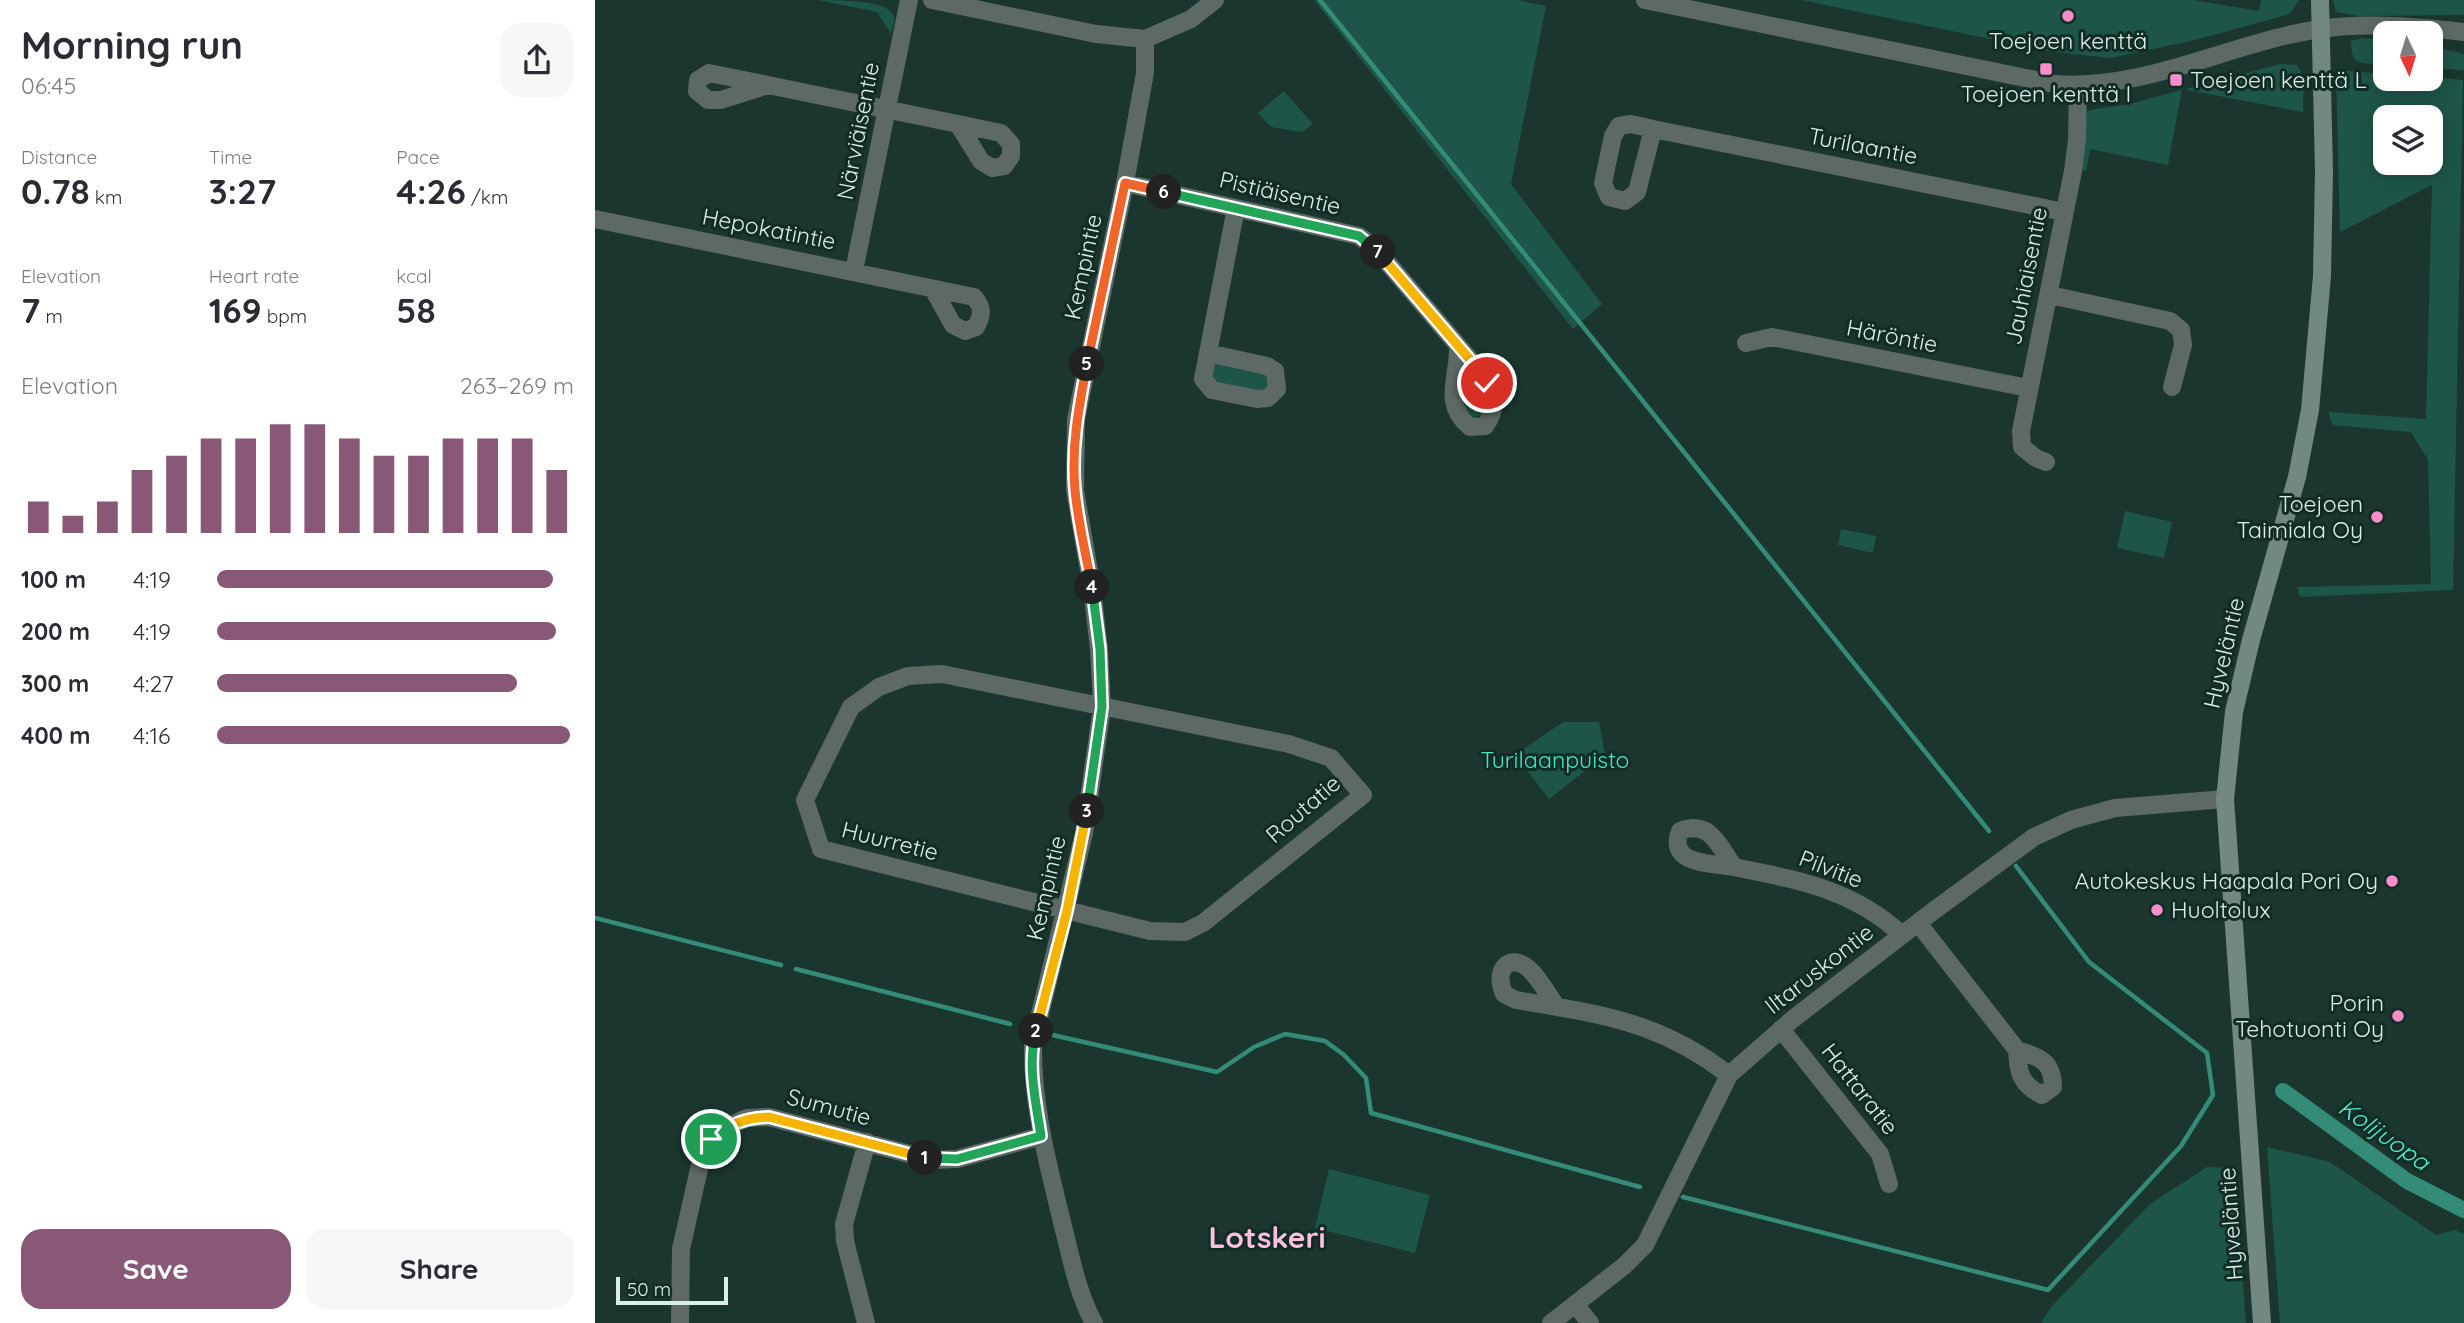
<!DOCTYPE html>
<html lang="en">
<head>
<meta charset="utf-8">
<style>
	:root { --surface:#fff; --page:#f7f7f7; --text:#2b2b33; --muted:#7c7c81; --accent:#885876 }
	body { margin:0; font-family:Quicksand,sans-serif; background:var(--page); color:var(--text); height:100vh; display:flex; flex-direction:column; font-size:26px; white-space:nowrap }
	* { box-sizing:border-box; margin:0 }
	p { font-size:23px; color:var(--muted) }
	.icon { flex:none; width:38px; height:38px; fill:none; stroke:currentColor; stroke-width:2; stroke-linecap:round; stroke-linejoin:round }
	.map { position:relative; flex:1; overflow:hidden }
	.side { display:flex; flex-direction:column; background:var(--surface); width:595px }
	.side>* { flex:none }
	.needle { width:46px; rotate:176deg }
	.fabs { position:absolute; left:1778px; top:21px; display:grid; gap:14px }
	.fabs a { display:grid; place-items:center; width:70px; height:70px; border-radius:14px; background:var(--surface); box-shadow:0 4px 18px #0003; font-size:35px }
	.scale { position:absolute; left:21px; bottom:18px; width:112px; box-sizing:border-box; padding-left:7px; border:4px solid #dcece7; border-top:0; font-size:19px; line-height:24px; white-space:nowrap; color:#dcece7; -webkit-text-stroke:5px #102c25; paint-order:stroke }
	.pin { position:absolute; display:grid; place-items:center; width:60px; height:60px; color:#fff; margin:-30px; border:4px solid #fff; border-radius:50%; box-shadow:0 2px 7px #0007 }
	.km { position:absolute; width:35px; height:35px; margin:-18px; border-radius:50%; background:#222; color:#fff; font-size:19px; line-height:35px; text-align:center }
	.round { display:grid; place-items:center; flex:none; width:74px; height:74px; border-radius:21px; background:var(--page) }
	.headline { display:flex; align-items:center; justify-content:space-between; height:119px; padding:0 21px }
	h1 { font-size:38px; font-weight:700; line-height:52px }
	.metrics { display:grid; grid-template-columns:repeat(3,1fr); gap:10px; height:119px; padding:7px 21px }
	.metrics div { display:grid; align-content:center }
	.metrics b { font-size:35px; font-weight:700 }
	.metrics small { font-size:19px; font-weight:400 }
	.metrics p { font-size:19px }
	.chart { height:196px; padding:14px 21px }
	.chart p { display:flex; justify-content:space-between }
	.chart svg { width:100%; height:126px; margin-top:7px; stroke:var(--accent); stroke-width:6 }
	.action { display:flex; gap:14px; margin-top:auto; padding:14px 21px }
	.action a { flex:1; height:80px; border-radius:21px; background:var(--accent); color:#fff; font-size:28px; font-weight:700; line-height:80px; text-align:center }
	.action a+a { background:var(--page); color:var(--text) }
	ul { padding:0 21px; list-style:none; font-size:23px }
	li { display:grid; grid-template-columns:112px 84px 1fr; align-items:center; height:52px }
	li i { height:18px; border-radius:9px; background:var(--accent) }
	main { display:flex; flex:1; min-height:0 }
	.map>svg:first-child { display:block }
	.green { fill:#1e5549; fill-rule:evenodd }
	.lines { fill:none; stroke-linecap:round; stroke-linejoin:round }
	.stream { stroke:#348b78; stroke-width:4.5 }
	.canal { stroke:#348b78; stroke-width:16 }
	.street { stroke:#5c6965; stroke-width:18 }
	.secondary { stroke:#748882; stroke-width:18 }
	.split-1-casing { stroke:#fff; stroke-width:14 }
	.split-2-casing { stroke:#fff; stroke-width:14 }
	.split-3-casing { stroke:#fff; stroke-width:14 }
	.split-4-casing { stroke:#fff; stroke-width:14 }
	.split-5-casing { stroke:#fff; stroke-width:14 }
	.split-6-casing { stroke:#fff; stroke-width:14 }
	.split-7-casing { stroke:#fff; stroke-width:14 }
	.split-8-casing { stroke:#fff; stroke-width:14 }
	.split-1 { stroke:#f5b400; stroke-width:9 }
	.split-2 { stroke:#22a559; stroke-width:9 }
	.split-3 { stroke:#f5b400; stroke-width:9 }
	.split-4 { stroke:#22a559; stroke-width:9 }
	.split-5 { stroke:#f0652b; stroke-width:9 }
	.split-6 { stroke:#f0652b; stroke-width:9 }
	.split-7 { stroke:#22a559; stroke-width:9 }
	.split-8 { stroke:#f5b400; stroke-width:9 }
	.poi-dot { fill:#fa8fc8; stroke:#102c25; stroke-width:2.5 }
	.labels { text-anchor:middle; stroke-width:6; stroke-linejoin:round; paint-order:stroke }
	.poi-label { font-size:23px; fill:#dcece7; stroke:#102c25; text-anchor:end }
	.street-label { font-size:23px; fill:#dcece7; stroke:#102c25 }
	.park-label { font-size:23px; fill:#42e6c6; stroke:#102c25 }
	.water-label { font-size:24px; font-style:italic; fill:#4eefce; stroke:#102c25 }
	.district-label { font-size:30px; font-weight:bold; fill:#fcbfdd; stroke:#102c25 }
</style>
</head>
<body>
<main>
<section class="side">
<div class="headline"><div><h1>Morning run</h1><p>06:45</p></div><a class="round"><svg class="icon" aria-label="share" viewBox="0 0 24 24"><path d="M12 15V3M7 8l5-5 5 5M5 13v7h14v-7"/></svg></a></div>
<div class="metrics">
<div><p>Distance</p><b>0.78<small> km</small></b></div>
<div><p>Time</p><b>3:27</b></div>
<div><p>Pace</p><b>4:26<small> /km</small></b></div>
</div>
<div class="metrics">
<div><p>Elevation</p><b>7<small> m</small></b></div>
<div><p>Heart rate</p><b>169<small> bpm</small></b></div>
<div><p>kcal</p><b>58</b></div>
</div>
<div class="chart"><p><span>Elevation</span>263–269 m</p>
<svg viewBox="0 0 160 44" preserveAspectRatio="none"><path d="M5 44V33M15 44V38M25 44V33M35 44V22M45 44V17M55 44V11M65 44V11M75 44V6M85 44V6M95 44V11M105 44V17M115 44V17M125 44V11M135 44V11M145 44V11M155 44V22"/></svg>
</div>
<ul>
<li><b>100 m</b>4:19<i style="width:94%"></i></li>
<li><b>200 m</b>4:19<i style="width:95%"></i></li>
<li><b>300 m</b>4:27<i style="width:84%"></i></li>
<li><b>400 m</b>4:16<i style="width:99%"></i></li>
</ul>
<div class="action"><a>Save</a><a>Share</a></div>
</section>
<div class="map">
<svg width="1869" height="1323" viewBox="0 0 1869 1323">
	<rect width="100%" height="100%" fill="#1b362f"/>
	<path class="green" d="M223,0c19,0 74,0 76,17 1,5 -2,12 -3,17l-14,-22z
		M719,0h203l29,6 -35,178 91,120 -29,25z
		M1206,0h393l65,11 2,-11h38l-9,14 -95,26 -84,18 -57,-6z
		M1738,0h131v15l-106,1 -22,-4z
		M1767,38l23,2v24c-22,-1 -34,4 -34,-23z
		M1836,46l33,8v16l-33,-2z
		M1685,64l17,1 7,12 -1,35 -121,-23 -14,76 -78,-16 -4,22 -5,-1 6,-58 3,-2 39,-6z
		M1741,70l49,4v5l46,-2 32,3 -10,510 -153,7 -3,-10 134,-3 -3,-124 -17,-28 -78,-7 -5,-13 98,7 6,-234 -92,47zM1790,117h46v46h-46z
		M689,91l29,33 -11,8 -31,-5 -13,-14z
		M626,363l41,9 6,4 2,8 -4,6c-14,5 -42,-2 -55,-10l2,-15z
		M871,367c11,16 23,28 17,48l-9,2 -10,-5 -4,-16z
		M1530,511l47,11 -8,36 -47,-10z
		M1246,529l35,7 -3,17 -35,-8z
		M968,722h36l6,33 -56,44 -34,-44z
		M1672,1147l63,15 106,73 19,-5 9,4v89h-184z
		M1612,1167l27,1 12,155h-205l10,-16 99,-103z
		M734,1169l101,26 -15,58 -100,-25z"/>
	<g class="lines">
		<path class="stream" d="M725,0l669,831
			M0,918l186,47
			M201,969l214,55
			M453,1034l169,38 37,-25 31,-13 40,7 19,14 22,23 5,35 269,74
			M1088,1197l365,93 133,-144 32,-51 -6,-42 -118,-91 -73,-96"/>
		<path class="canal" d="M1688,1091l124,90 57,29"/>
		<path class="street" d="M337,0l164,34 49,5 46,-20 24,-19
			M1050,0l410,84c91,7 176,-42 265,-55 46,-7 98,-2 144,3
			M173,85l-59,-12 -11,7 -1,11 11,9h13l47,-15 190,39 23,37 11,7 12,-2 7,-10v-12l-10,-11 -43,-9
			M1058,129l-16,63 -12,9 -16,-4 -6,-14 10,-47 6,-10 12,-2 22,5 411,83
			M530,183l234,53 16,12 103,121c13,20 23,36 7,57l-15,1c-28,-23 -12,-47 -12,-78
			M0,219l379,78c9,11 9,17 2,30l-11,4 -12,-6 -20,-36
			M259,271l55,-271
			M1455,295l120,26 11,9 2,15 -11,42
			M1151,343l26,-6 256,51
			M613,353l59,13 8,5 2,18 -9,9 -11,1 -45,-9 -9,-11 33,-171
			M1451,462l-10,-4 -14,-11 -1,-16 52,-260 4,-32 1,-53
			M347,674l347,70 42,14 32,37 -160,128 -18,9 -35,-1 -329,-82 -16,-49 46,-93 28,-20 29,-11z
			M1139,867c-23,-4 -67,-2 -54,-36 30,-12 39,15 54,36 63,13 119,22 168,68
			M1323,923l99,127c22,7 36,11 36,37l-11,8c-21,-10 -24,-22 -25,-45
			M962,1007l-41,-7 -12,-6c-11,-25 6,-42 25,-25 11,10 19,26 28,38 67,11 116,25 172,68
			M1186,1029l99,125 9,30
			M980,1304l15,19
			M85,1323l1,-74 20,-89 10,-21 15,-12 21,-9 22,-1 163,43 25,-1 84,-23
			M271,1323l-21,-82 -1,-17 23,-82
			M499,1323c-16,-29 -22,-61 -30,-93 -15,-62 -32,-122 -31,-187l51,-210 18,-126 -3,-58 -7,-61 -17,-98 1,-71 49,-236 20,-110v-34
			M956,1323l73,-57 21,-21 84,-170 64,-56 139,-107 102,-75 37,-17 44,-12 110,-9"/>
		<path class="secondary" d="M1667,1323l-37,-524 9,-87 17,-72 46,-163 13,-67 12,-134 2,-104 -4,-172"/>
	</g>
	<g class="lines">
		<g class="split-1-casing">
			<path id="split-1" d="M116,1139c18,-15 34,-21 58,-22l156,41"/>
		</g>
		<g class="split-2-casing">
			<path id="split-2" d="M330,1158l32,1 84,-23c-5,-34 -14,-71 -5,-105"/>
		</g>
		<g class="split-3-casing">
			<path id="split-3" d="M441,1031l31,-120 20,-100"/>
		</g>
		<g class="split-4-casing">
			<path id="split-4" d="M492,811l15,-104 -2,-58 -8,-62"/>
		</g>
		<g class="split-5-casing">
			<path id="split-5" d="M492,364c-8,42 -16,83 -12,126 3,32 11,65 17,97"/>
		</g>
		<g class="split-6-casing">
			<path id="split-6" d="M492,364l38,-181 39,9"/>
		</g>
		<g class="split-7-casing">
			<path id="split-7" d="M569,192l195,44 19,16"/>
		</g>
		<g class="split-8-casing">
			<path id="split-8" d="M783,252l100,117 9,14"/>
		</g>
		<use href="#split-1" class="split-1"/>
		<use href="#split-2" class="split-2"/>
		<use href="#split-3" class="split-3"/>
		<use href="#split-4" class="split-4"/>
		<use href="#split-5" class="split-5"/>
		<use href="#split-6" class="split-6"/>
		<use href="#split-7" class="split-7"/>
		<use href="#split-8" class="split-8"/>
	</g>
	<g class="poi-dot">
		<circle cx="1473" cy="16" r="7"/>
		<rect x="1444" y="62" width="14" height="14" rx="3.5"/>
		<rect x="1574" y="73" width="14" height="14" rx="3.5"/>
		<circle cx="1782" cy="517" r="7"/>
		<circle cx="1797" cy="881" r="7"/>
		<circle cx="1562" cy="910" r="7"/>
		<circle cx="1803" cy="1016" r="7"/>
	</g>
	<g class="labels">
		<g class="poi-label">
			<text x="1473" y="49" text-anchor="middle">Toejoen kenttä</text>
			<text x="1595" y="88" text-anchor="start">Toejoen kenttä L</text>
			<text x="1451" y="102" text-anchor="middle">Toejoen kenttä I</text>
			<text x="1768" y="512">Toejoen<tspan x="1768" dy="26">Taimiala Oy</tspan></text>
			<text x="1783" y="889">Autokeskus Haapala Pori Oy</text>
			<text x="1576" y="918" text-anchor="start">Huoltolux</text>
			<text x="1789" y="1011">Porin<tspan x="1789" dy="26">Tehotuonti Oy</tspan></text>
		</g>
		<g class="street-label">
			<text transform="translate(263 131) rotate(-79)" y="8">Närviäisentie</text>
			<text transform="translate(1268 146) rotate(11)" y="8">Turilaantie</text>
			<text transform="translate(685 193) rotate(13)" y="8">Pistiäisentie</text>
			<text transform="translate(174 229) rotate(11)" y="8">Hepokatintie</text>
			<text transform="translate(488 267) rotate(-78)" y="8">Kempintie</text>
			<text transform="translate(1431 276) rotate(-79)" y="8">Jauhiaisentie</text>
			<text transform="translate(1297 336) rotate(11)" y="8">Häröntie</text>
			<text transform="translate(1629 653) rotate(-77)" y="8">Hyveläntie</text>
			<text transform="translate(708 809) rotate(-41)" y="8">Routatie</text>
			<text transform="translate(295 841) rotate(14)" y="8">Huurretie</text>
			<text transform="translate(1236 869) rotate(21)" y="8">Pilvitie</text>
			<text transform="translate(451 888) rotate(-77)" y="8">Kempintie</text>
			<text transform="translate(1224 969) rotate(-38)" y="8">Iltaruskontie</text>
			<text transform="translate(1265 1089) rotate(52)" y="8">Hattaratie</text>
			<text transform="translate(234 1107) rotate(15)" y="8">Sumutie</text>
			<text transform="translate(1636 1224) rotate(-94)" y="8">Hyveläntie</text>
		</g>
		<g class="park-label">
			<text x="960" y="768">Turilaanpuisto</text>
		</g>
		<g class="water-label">
			<text transform="translate(1789 1135) rotate(35)" y="8">Kolijuopa</text>
		</g>
		<g class="district-label">
			<text x="672" y="1248">Lotskeri</text>
		</g>
	</g>
</svg>
<div class="fabs">
<a><svg class="needle" viewBox="-14 -14 28 28"><path d="M0-13l5 13h-10z" fill="#e53935"/><path d="M0 13l5-13h-10z" fill="#7c7c81"/></svg></a>
<a><svg class="icon" aria-label="layers" viewBox="0 0 24 24"><path d="M12 4l9 5-9 5-9-5zM3 14l9 5 9-5"/></svg></a>
</div>
<div class="scale">50 m</div>
<div class="pin" style="left:116px;top:1139px;background:#1e9e55"><svg class="icon" aria-label="arrive" viewBox="0 0 24 24"><path d="M6 21V4h12l-3 4 3 4H6"/></svg></div>
<div class="pin" style="left:892px;top:383px;background:#d93025"><svg class="icon" aria-label="check" viewBox="0 0 24 24"><path d="M5 12l5 5 9-10"/></svg></div>
<b class="km" style="left:330px;top:1158px">1</b>
<b class="km" style="left:441px;top:1031px">2</b>
<b class="km" style="left:492px;top:811px">3</b>
<b class="km" style="left:497px;top:587px">4</b>
<b class="km" style="left:492px;top:364px">5</b>
<b class="km" style="left:569px;top:192px">6</b>
<b class="km" style="left:783px;top:252px">7</b>
</div>
</main>
</body>
</html>
